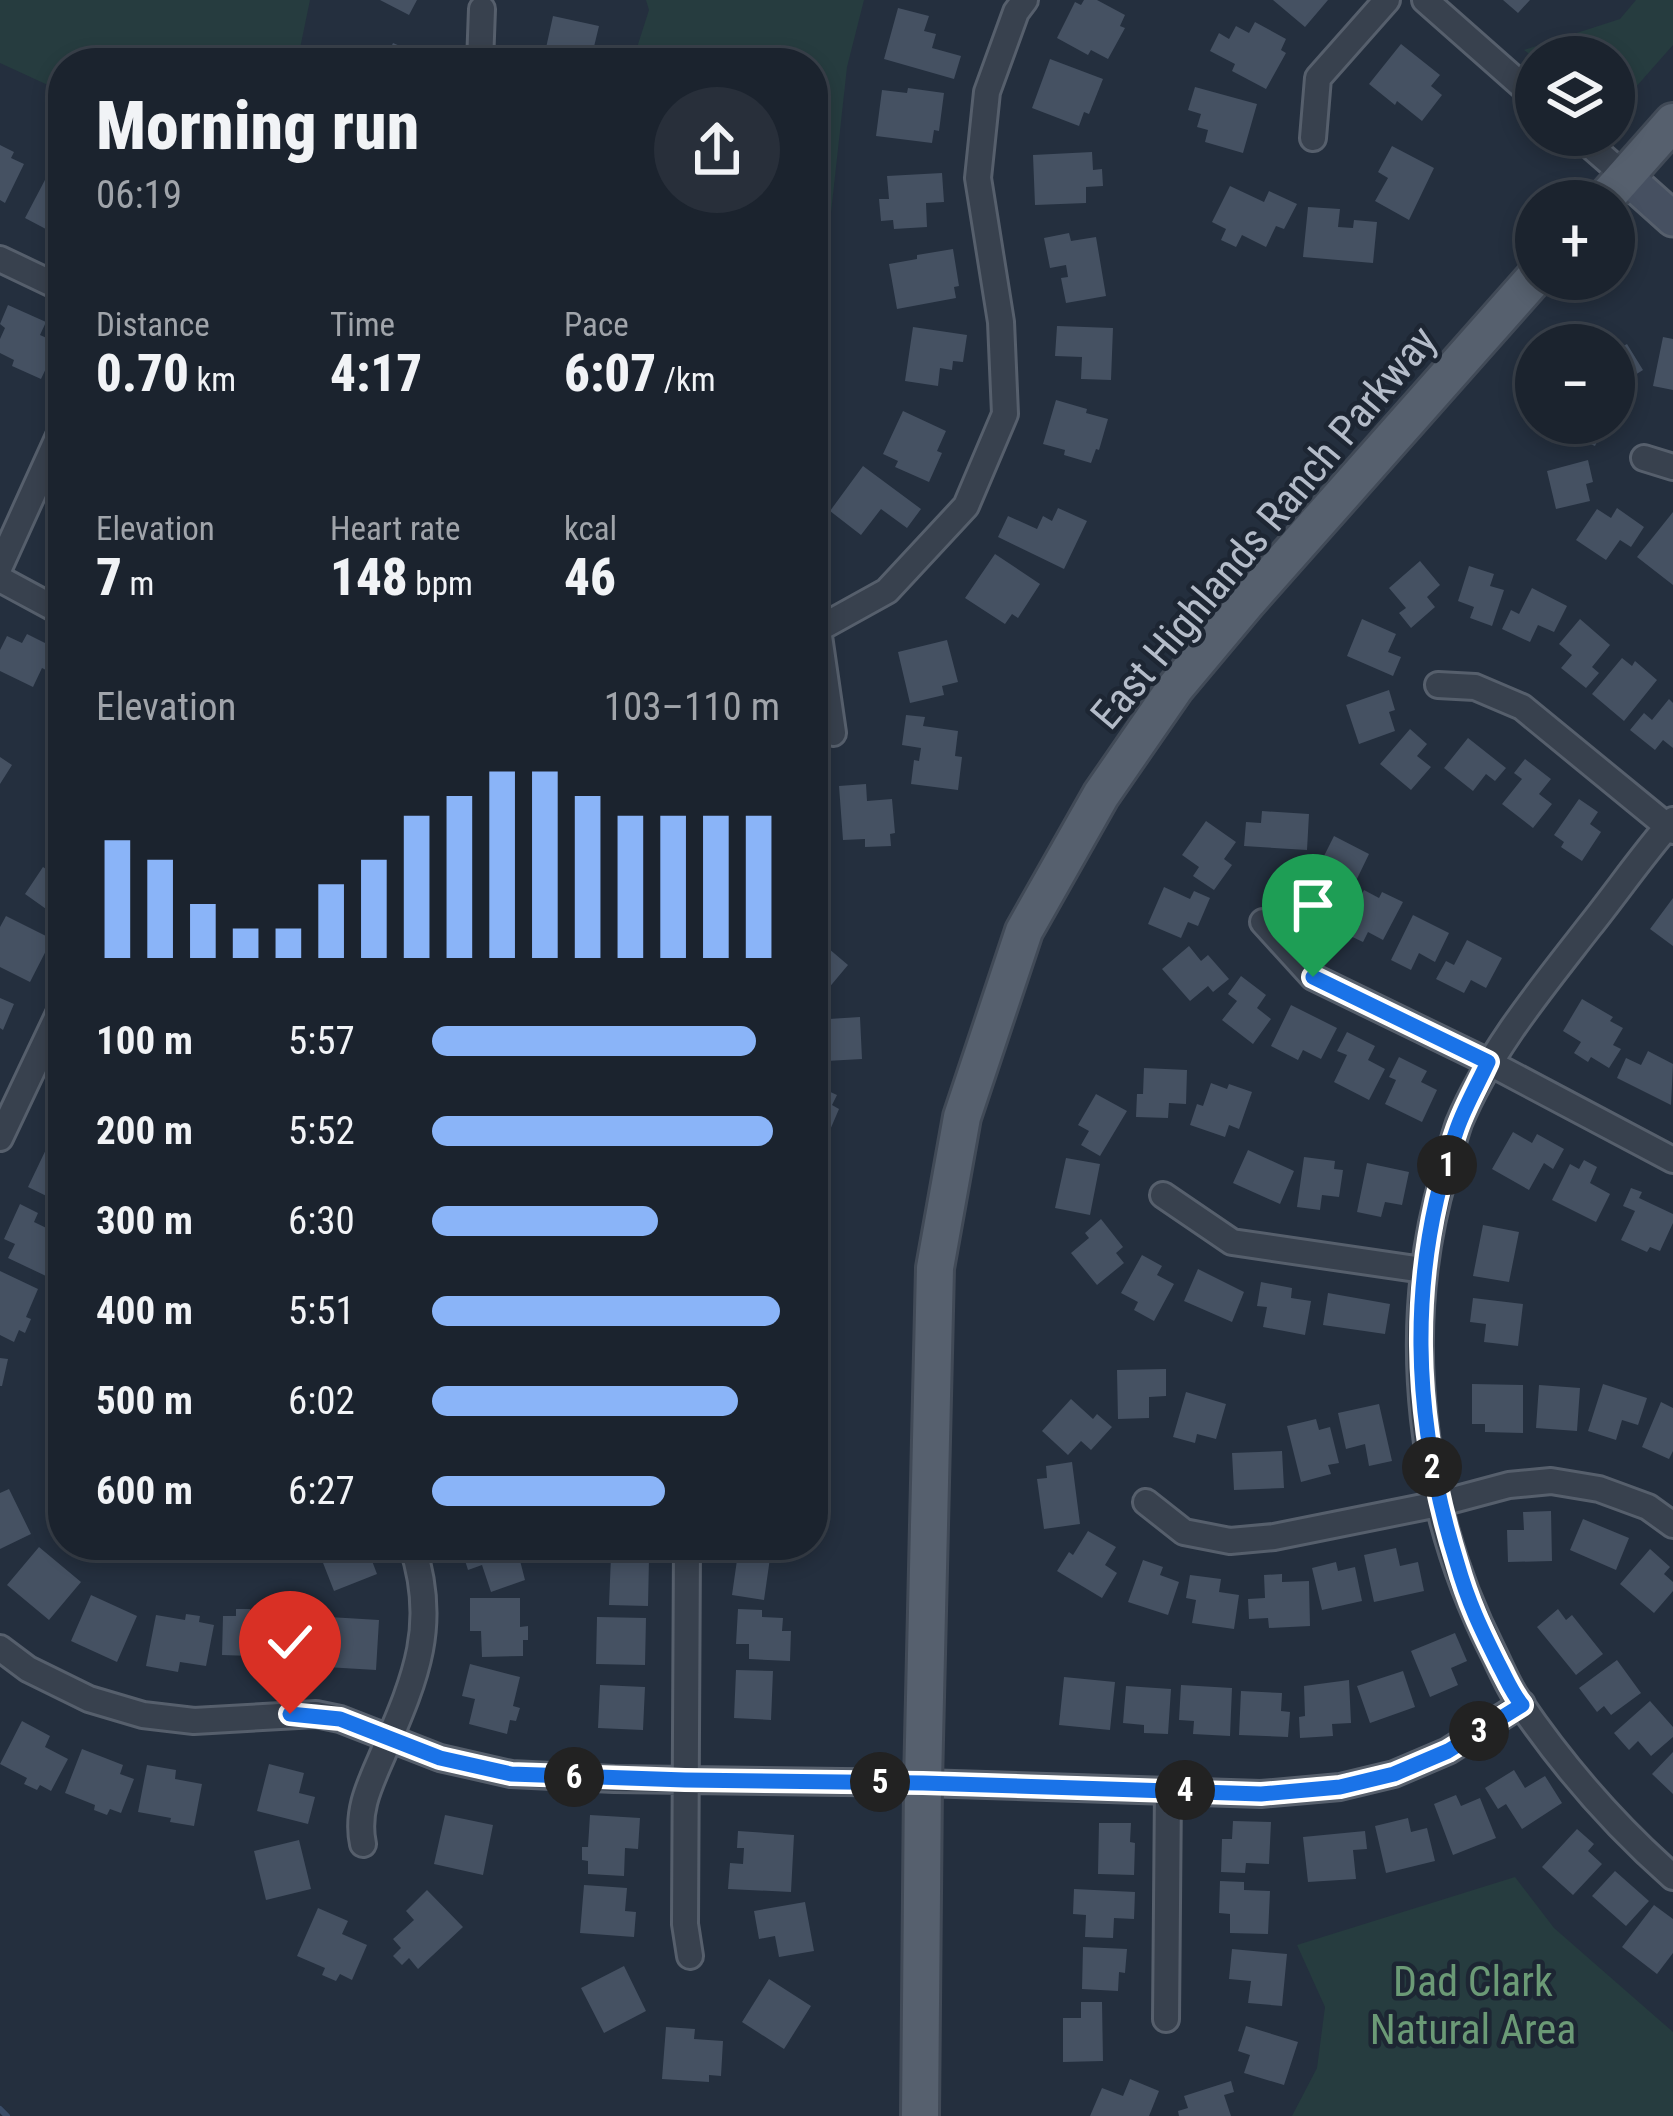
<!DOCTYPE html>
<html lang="en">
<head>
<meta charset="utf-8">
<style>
	:root { --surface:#1b232e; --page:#282f3a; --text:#f1f3f6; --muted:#a0a4aa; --line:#39404a; --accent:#8ab4f8 }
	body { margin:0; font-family:"Roboto Condensed",sans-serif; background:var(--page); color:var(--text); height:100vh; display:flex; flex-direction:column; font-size:45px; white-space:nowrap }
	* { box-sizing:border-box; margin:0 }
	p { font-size:39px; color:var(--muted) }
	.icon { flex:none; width:66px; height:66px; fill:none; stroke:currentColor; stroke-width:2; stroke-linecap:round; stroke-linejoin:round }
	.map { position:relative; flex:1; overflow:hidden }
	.sheet { position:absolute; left:48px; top:48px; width:780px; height:1512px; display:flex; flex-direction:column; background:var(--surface); border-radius:48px; box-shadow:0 6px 18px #0003,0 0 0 3px var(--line) }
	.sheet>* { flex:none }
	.controls { position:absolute; left:1515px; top:36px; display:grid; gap:24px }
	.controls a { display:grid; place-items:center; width:120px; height:120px; border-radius:50%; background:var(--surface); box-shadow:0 6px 18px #0003,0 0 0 3px var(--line); font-size:60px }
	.pin { position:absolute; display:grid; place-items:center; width:102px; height:102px; color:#fff; margin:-123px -51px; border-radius:50% 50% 50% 0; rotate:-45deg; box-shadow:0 0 12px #0007 }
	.pin .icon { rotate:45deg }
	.km { position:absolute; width:60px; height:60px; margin:-30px; border-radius:50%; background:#222; color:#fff; font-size:33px; line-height:60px; text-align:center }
	.round { display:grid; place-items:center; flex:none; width:126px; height:126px; border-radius:63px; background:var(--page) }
	.headline { display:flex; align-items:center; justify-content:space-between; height:204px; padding:0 48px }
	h1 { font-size:66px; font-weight:800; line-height:90px }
	.figures { display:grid; grid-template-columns:repeat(3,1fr); gap:18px; height:204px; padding:12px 48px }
	.figures div { display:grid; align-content:center }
	.figures b { font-size:51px; font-weight:800 }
	.figures small { font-size:33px; font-weight:400 }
	.figures p { font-size:33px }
	.chart { height:336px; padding:24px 48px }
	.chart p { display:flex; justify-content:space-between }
	.chart svg { width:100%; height:216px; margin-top:12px; stroke:var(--accent); stroke-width:6 }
	ul { padding:0 48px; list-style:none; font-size:39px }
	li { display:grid; grid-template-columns:192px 144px 1fr; align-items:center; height:90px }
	li i { height:30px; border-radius:15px; background:var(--accent) }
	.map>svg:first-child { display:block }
	.green { fill:#263c3f }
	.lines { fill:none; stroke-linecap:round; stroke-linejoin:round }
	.stream { stroke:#394c67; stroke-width:6 }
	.building { fill:#455162 }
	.street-casing { stroke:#565f6c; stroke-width:30 }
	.secondary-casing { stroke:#565f6c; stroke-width:39 }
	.primary-casing { stroke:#414a57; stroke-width:42 }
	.street { stroke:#38414e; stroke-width:24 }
	.secondary { stroke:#465061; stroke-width:33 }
	.primary { stroke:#56606e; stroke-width:36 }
	.route-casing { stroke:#fff; stroke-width:24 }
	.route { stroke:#1a73e8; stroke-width:15 }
	.labels { text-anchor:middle; stroke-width:9; stroke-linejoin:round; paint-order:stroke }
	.street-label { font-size:42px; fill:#b4bcc9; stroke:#1d2633 }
	.park-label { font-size:42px; fill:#6b9a76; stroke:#1d2633 }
</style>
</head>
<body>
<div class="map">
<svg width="1673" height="2116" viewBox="0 0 1673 2116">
	<rect width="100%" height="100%" fill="#242f3e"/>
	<path class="green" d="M0,0h310l-13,63h-234v29l-63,-29z
		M646,0h218l-17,67 -20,182 -14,-10v-176h-181l17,-53z
		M1636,0h37v45l-53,60 -6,-1v-47h-78v2l-12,-9 96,-31z
		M1515,1877l39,51 119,104v84h-381l25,-48 8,-61 -28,-62z"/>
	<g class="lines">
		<path class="stream" d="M0,2109l7,7"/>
	</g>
	<path class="building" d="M380,0h37l-8,15z
		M1084,0h13l28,15 -5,11 5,2 -17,31 -17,-9 -3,5 -31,-17 18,-36 6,3z
		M1273,0h55l-23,27z
		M1503,0h27l-12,13z
		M898,8l31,8 -5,15 12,3 -4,14 29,8 -7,23 -70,-20z
		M553,16l46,10 -7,29 9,2 -1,6h-44l3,-12 -13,-3z
		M1255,22l31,17 -5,11 5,3 -20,36 -34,-18 3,-7 -25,-13 9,-18 10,6 7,-13 13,7z
		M393,43l23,10 3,-6 20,10 -2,6h-53z
		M1401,44l39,31 -9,11 11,9 -20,26 -25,-20 -2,4 -26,-21z
		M1050,59l53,20 -14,35 -5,-2 -5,14 -47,-18z
		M1195,87l62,17 -14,49 -38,-11 3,-12 -11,-3 4,-13 -13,-4z
		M908,88l36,5 -5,38 -5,-1 -2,13 -56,-7 6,-46 25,3z
		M0,145l14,7 -3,6 13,6 -19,39 -5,-3z
		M1392,146l42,22 -25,52 -34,-19 13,-23 -10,-6z
		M1092,152l1,18 9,-1 1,17 -17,1v16l-51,2 -2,-50z
		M57,157l6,3 -2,77 -36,-19z
		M942,173l2,29 -18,1 1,24 -33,2 -1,-9 -12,1 -2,-22h10l-2,-23z
		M1230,186l34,16 5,-11 28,13 -13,25 -8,-3 -10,21 -24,-12 -6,12 -15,-7 5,-11 -14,-7z
		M1308,207l32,2 -2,18 15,1 1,-8 23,2 -4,41 -70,-6z
		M1069,233l2,8 25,-4 10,59 -40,7 -5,-25 7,-1 -2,-12 -16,3 -6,-30z
		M953,249l6,37 -5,1 2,11 -59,11 -8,-45 28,-5v-4z
		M8,305l38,17 -6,13 18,8 -17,36 -29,-13 2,-6 -14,-7v-14l5,-11 -5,-4z
		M1057,326l56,2 -2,52 -30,-1 1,-22 -27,-1z
		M913,327l54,8 -4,27 -10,-1 -1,9 -12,-2 -2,18 -33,-5z
		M1663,337l10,2v51l-20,-4z
		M1627,344l16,26 -16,10 8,14 -19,11 -2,-54z
		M1056,400l31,9 -1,4 22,6 -9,31 -3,-1 -5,14 -27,-8 1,-5 -22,-6z
		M903,411l43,20 -9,20 5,2 -13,29 -34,-15 3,-6 -15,-7z
		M1552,423h46l6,3 -9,20 -45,-20z
		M1588,460l5,22 -7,2 4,17 -34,8 -9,-38z
		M863,466l58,43 -14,19 -26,-19 -20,26 -31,-24z
		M1058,508l29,13 -23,48 -66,-32 10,-21 29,13 6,-13 9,5z
		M1617,508l27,19 -13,20 -11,-7 -14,20 -30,-20 21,-31 14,9z
		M1673,512v73l-36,-28z
		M995,554l45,30 -22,34 -6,-4 -7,10 -40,-26z
		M1420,561l20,24 -13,12 8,10 -24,21 -12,-15 7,-5 -17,-20z
		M1469,566l25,8 -4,12 14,4 -12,36 -22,-8 4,-11 -16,-6z
		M1532,588l35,18 -13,26 -16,-7 -8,17 -28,-13 9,-19 8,4z
		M1362,619l34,15 -8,18 13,5 -8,19 -46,-20z
		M1580,619l30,26 -18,22 7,6 -13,15 -25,-20 11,-13 -13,-11z
		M27,634l36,18v14l-5,10 -16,-8 -9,19 -33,-16v-21l7,-14 15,7z
		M947,640l11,42 -16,4 2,9 -34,8 -12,-51z
		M1622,658l10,8 3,-5 22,19 -33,41 -32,-27z
		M1389,690l6,20 -6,2 6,19 -36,13 -13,-39z
		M1669,699l4,4v45l-10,-8 -8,10 -25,-20 14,-17 8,7z
		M906,715l19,2 -2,9 35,5 -3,25 7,1 -4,33 -47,-6 3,-24 5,1 2,-13 -19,-3z
		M1410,729l17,15 -10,12 14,11 -20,23 -31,-26z
		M1468,738l38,30 -11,13 -9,-7 -13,17 -29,-23z
		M0,757l12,8 -12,19z
		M1525,759l26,20 -12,15 13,10 -19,24 -31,-24 20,-25 -8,-6z
		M813,777l13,5 -13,29z
		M866,784l1,17 25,-2 3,34 -5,1 1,12 -26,1v-8l-22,1 -4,-54z
		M1579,799l19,13 -8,12 11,8 -19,29 -21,-14 3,-5 -10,-7z
		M1262,811l47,3 -2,36 -63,-4 2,-24 15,1z
		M1206,821l30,21 -12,17 8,6 -18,25 -21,-14 6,-9 -17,-12z
		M1334,836l35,18 -14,29 -17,-8 -6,13 -27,-13 9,-19 8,4z
		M60,862l3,2v57l-38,-27 18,-27 9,6z
		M1164,887l26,12 4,-8 16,7 -12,28 -10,-4 -7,16 -33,-14z
		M1364,890l15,8 3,-6 21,10 -20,38 -15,-8 -5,10 -21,-10z
		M1673,898v48l-23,-17z
		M1413,915l36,18 -14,29 -16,-9 -8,17 -20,-10z
		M6,916l46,23 -22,43 -30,-15v-40z
		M815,937l33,28 -26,31 -9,-7v-49z
		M1467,940l35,18 -16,30 -15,-8 -7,13 -28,-14 10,-18 8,4z
		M1189,946l12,15 7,-6 21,24 -16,13 -5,-6 -18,15 -28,-32z
		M1241,976l25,19 -9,13 14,11 -18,25 -31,-24 15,-19 -9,-7z
		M0,998l14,6 -11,26 -3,-2z
		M1582,999l31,18 -3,4 13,7 -10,17 8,4 -12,19 -18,-11 -3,5 -14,-9 7,-11 -18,-11z
		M1291,1005l46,23 -16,31 -18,-9 -5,10 -27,-14z
		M860,1017l2,42 -36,2v-11l-13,1v-31z
		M1347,1032l28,14 -7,14 17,9 -16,31 -35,-18 13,-27 -10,-4z
		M1648,1051l25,13 -2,41 -54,-27 9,-20 15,7z
		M1399,1057l28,14 -6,11 16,8 -15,32 -37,-18 11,-24 -7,-3z
		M1144,1068l43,2 -1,34 -17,-1 -1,15 -32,-1 1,-23h6z
		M813,1074l6,3 -4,8 22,10 -5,10 7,4 -12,28 -14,-6z
		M1211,1083l16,6 2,-5 23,8 -13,37 -10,-4 -4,12 -35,-12 7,-21 6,2z
		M1096,1094l31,17 -27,45 -19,-11 8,-14 -11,-6z
		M1513,1132l19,11 5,-9 27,15 -11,20 -9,-6 -15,27 -37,-21z
		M51,1139l12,6v59l-35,-17z
		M1248,1150l46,21 -14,33 -47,-21z
		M1304,1157l31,4 -1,8 9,1 -4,27 -17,-2 -2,15 -23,-3z
		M1066,1158l34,6 -10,51 -35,-7z
		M1584,1160l13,7 -7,16 20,11 -14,28 -44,-22 18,-36 9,5z
		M1367,1163l42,9 -7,33 -17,-3 -4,15 -24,-5z
		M1631,1188l11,4 -3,6 34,16v9l-13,28 -10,-4 -3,5 -26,-12 14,-29 -12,-5z
		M20,1204l18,9 -4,9 29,14 -17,40 -38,-18 7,-14 -11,-5z
		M1101,1219l22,28 -7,6 8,10 -27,22 -26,-32 18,-15 -4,-5z
		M1483,1225l36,7 -10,50 -36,-6z
		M1142,1255l20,11 -5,9 17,9 -20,37 -20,-11 4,-8 -17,-9z
		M1198,1269l46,23 -12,30 -48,-21z
		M0,1271l38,18 -12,28 5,2 -6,14 -6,-3 -5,12 -14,-7z
		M1261,1282l31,6 -1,10 20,3 -6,34 -42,-8 4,-20 -10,-1z
		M1328,1293l62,11 -5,30 -62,-9z
		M1473,1298l50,6 -5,42 -34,-4 2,-18 -16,-2z
		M0,1358l8,1 -6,27h-2z
		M1166,1369v27l-17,1v21l-31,1 -1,-49z
		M1472,1384l51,1v48l-38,-1v-8h-13z
		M1603,1384l44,14 -9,27 -16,-5 -6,20 -28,-9z
		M1539,1385l41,3 -3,43 -41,-3z
		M1186,1392l40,12 -10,35 -19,-5 -2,9 -22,-6z
		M1071,1399l22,20 4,-5 15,13 -21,23 -10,-9 -13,14 -26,-24z
		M1661,1402l12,6v43l-4,8 -27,-12z
		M1379,1404l13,57 -23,5 -4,-22 -19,5 -8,-36z
		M1316,1419l3,11 11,-3 9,36 -11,2 3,9 -30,8 -14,-56z
		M1282,1451l2,37 -50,2 -2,-37z
		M1072,1462l8,62 -36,5 -7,-50 10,-1 -1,-12z
		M9,1489l22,45 -31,15v-56z
		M1551,1511l1,50 -44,1 -1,-32h17l-1,-18z
		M1583,1519l46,19 -13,32 -46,-20z
		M1088,1531l28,16 -11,18 12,8 -15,25 -45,-27 12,-19 4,3z
		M316,1545h50l11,29 -43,17z
		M460,1545h56l9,35 -34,12 -9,-27 -14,5z
		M739,1546l32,5 -7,49 -32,-5z
		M39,1547l42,35 -32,38 -42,-35z
		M1396,1548l4,18 18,-4 6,29 -50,11 -10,-47z
		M1650,1549l20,18 -6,7 9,8v9l-19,22 -34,-29z
		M611,1556l38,2 -1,48 -39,-1z
		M1143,1560l20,7 -3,8 19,7 -11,33 -40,-13z
		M1336,1562l2,9 17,-4 7,34 -40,9 -10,-42z
		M1282,1574v8l27,-1 1,45 -41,2 -1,-10 -19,1 -1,-20 17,-1 -1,-23z
		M1190,1575l31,4 -2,13 20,3 -5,34 -42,-6 4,-23 -10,-2z
		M91,1595l46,21 -20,46 -46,-21z
		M470,1598h50v29l8,-1v14h-5v16l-41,1 -1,-26h-11z
		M236,1609h14v5l32,1 -1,52 -30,-1v-10l-29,-1 1,-39h13z
		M738,1609l24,1v7l21,1 -1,13h9l-1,30 -41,-2v-15h-13z
		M1558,1609l8,11 6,-5 31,39 -27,21 -39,-48z
		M186,1614l14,2 -1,6 15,3 -8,41 -26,-4 -2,10 -32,-6 10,-51 29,5z
		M329,1617l50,3 -3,50 -50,-3z
		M597,1617l49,1 -1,47 -49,-1z
		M1455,1633l12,28 -16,7 7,17 -28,12 -19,-46z
		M1617,1660l24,33 -30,22 -7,-9 -7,6 -18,-24z
		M470,1664l50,13 -7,29 7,2 -4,13 -6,-1 -3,14 -38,-10 6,-25 -13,-3z
		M736,1670l37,1 -2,49 -37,-2z
		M1403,1671l12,36 -45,16 -13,-37z
		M1064,1677l51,5 -5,48 -51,-5z
		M1349,1680l2,43 -19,1 1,12 -33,2 -1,-21 6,-1 -1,-30z
		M600,1685l45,2 -2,43 -45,-2z
		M1181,1685l51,3 -2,48 -37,-2 1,-13 -15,-1z
		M1126,1686l45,3 -3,45 -24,-1v-8l-21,-2z
		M1241,1691l41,2 -1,18 9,1 -2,25 -49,-2z
		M1650,1701l23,26v10l-22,19 -13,-15 -9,9 -15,-17z
		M22,1721l28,15 -5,11 23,12 -17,32 -11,-6 -3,5 -13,-6 3,-6 -27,-14z
		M82,1749l41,16 -3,9 14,5 -13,34 -11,-4 -3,6 -13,-5 1,-5 -30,-12z
		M1673,1752v42l-21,-20z
		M269,1764l35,9 -5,20 16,4 -7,27 -51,-13z
		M147,1765l29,5 -1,9 27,5 -8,42 -24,-4 1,-4 -33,-6z
		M1514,1770l11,18 20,-12 17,27 -40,26 -16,-25 -8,5 -13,-21z
		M1456,1795l5,11 19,-8 16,40 -43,17 -19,-51z
		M445,1815l48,10 -10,50 -49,-11z
		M590,1815l50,3 -2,31 -13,-1 -1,28 -36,-2v-13l-6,-1v-13h6z
		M1408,1818l3,14 16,-4 8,33 -49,12 -11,-47z
		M1233,1821l38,1 -2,42 -23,-1 -1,10 -24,-1 1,-33h10z
		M1099,1823h32l-1,19 5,1 -1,32 -36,-1z
		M1577,1829l17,15 -6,7 14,13 -29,31 -31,-28z
		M738,1831l56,4 -3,57 -63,-3 2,-26 13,1 1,-16h-7z
		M1365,1831l2,18 -14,1 3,29 -48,3 -5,-45z
		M299,1840l12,49 -45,11 -12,-49z
		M1615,1871l34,30 -23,25 -34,-30z
		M1220,1881l24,1v8l26,1 -2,43 -38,-1v-19l-11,-1z
		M584,1885l43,3 -2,23 11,1 -2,25 -54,-4z
		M1074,1889l61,3 -1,27 -20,-1 -1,20 -28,-1 1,-22 -13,-1z
		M427,1890l36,37 -45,42 -9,-11 -7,7 -9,-9 8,-8 -8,-9 21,-19 -8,-9z
		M805,1902l9,49 -35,6 -4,-21 -16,3 -5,-28z
		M1654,1905l19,14v34l-16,21 -35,-27z
		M318,1908l30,13 -6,13 25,11 -15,35 -12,-6 -4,7 -14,-6 3,-7 -28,-12z
		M1083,1947l44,2 -2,24 -6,-1 -1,19 -36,-2z
		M1232,1949l55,5 -5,52 -34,-3 3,-22 -22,-2z
		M624,1966l22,45 -42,22 -23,-45z
		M769,1979l42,27 -27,43 -42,-27z
		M1081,2002h21l1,59 -40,1v-44h18z
		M1246,2026l52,16 -14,43 -40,-12 6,-18 -12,-4z
		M666,2027l29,2 -1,10 29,2 -2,35 -12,-1v7l-47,-3z
		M1130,2079l29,12 -10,25h-59l12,-28 21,8z
		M1231,2081l3,11 -10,3 7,21h-52l-1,-5 10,-3 -4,-12z"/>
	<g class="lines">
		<g class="street-casing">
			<path id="street" d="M1425,0l111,98
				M480,63l2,-54
				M1578,135l47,41
				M1313,138l5,-60 69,-78
				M0,259l63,30
				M1644,458l29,9
				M0,566l63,-139
				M0,579l63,34
				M818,629l15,104
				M813,632l74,-41 79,-85 39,-92 -4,-92 -23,-144 9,-86 29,-80 9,-12
				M1438,685l37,2 47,20 151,124
				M1673,820c-30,34 -56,72 -84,107 -48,62 -99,123 -130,196 -6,17 -10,35 -15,52 -46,157 -24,333 49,477 8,16 15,34 25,48 44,65 96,125 155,177
				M1263,922l50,55 175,85 185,98
				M0,1138l63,-133
				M1163,1195l69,47 191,28
				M1146,1502l38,30 46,9 44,-4 164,-33 71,-19 42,-4 48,8 49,18 25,18
				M687,1545l-2,379 5,32
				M0,1648l28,21 61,30 54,16 51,6 122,-7 24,5 100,39 71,16 103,5 309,4 338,11 79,-7 54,-13 54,-23 74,-47
				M363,1844c-7,-33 7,-60 20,-90 32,-75 56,-128 29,-209
				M1166,2019l2,-230"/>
		</g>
		<g class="secondary-casing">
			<path id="secondary" d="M1625,176l48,43"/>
		</g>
		<g class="primary-casing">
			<path id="primary" d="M1603,201l70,-79
				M920,2116l3,-333 12,-515 27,-151 62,-186 77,-136 74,-107 73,-87 288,-325"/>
		</g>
		<use href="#street" class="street"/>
		<use href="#secondary" class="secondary"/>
		<use href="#primary" class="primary"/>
	</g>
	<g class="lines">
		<g class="route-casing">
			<path id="route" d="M290,1714l50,5 100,39 71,16 174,6 238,3 338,11 79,-7 54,-13 54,-23 74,-46c-10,-12 -16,-27 -23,-40 -18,-36 -31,-63 -42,-102 -45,-145 -51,-289 0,-434 8,-23 21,-45 31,-67l-175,-85"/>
		</g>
		<use href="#route" class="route"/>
	</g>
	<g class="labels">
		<g class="street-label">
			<text transform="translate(1263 527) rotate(-50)" y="15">East Highlands Ranch Parkway</text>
		</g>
		<g class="park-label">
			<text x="1473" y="1996">Dad Clark<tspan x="1473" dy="48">Natural Area</tspan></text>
		</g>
	</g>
</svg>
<div class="controls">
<a><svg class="icon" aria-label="layers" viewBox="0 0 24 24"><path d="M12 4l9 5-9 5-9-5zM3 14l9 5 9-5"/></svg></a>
<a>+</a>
<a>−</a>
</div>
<div class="pin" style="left:1313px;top:977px;background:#1e9e55"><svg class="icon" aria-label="arrive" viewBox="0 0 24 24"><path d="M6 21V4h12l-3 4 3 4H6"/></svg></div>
<div class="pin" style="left:290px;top:1714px;background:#d93025"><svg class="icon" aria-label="check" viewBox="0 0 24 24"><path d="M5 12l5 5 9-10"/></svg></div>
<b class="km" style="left:1447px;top:1165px">1</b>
<b class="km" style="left:1432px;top:1467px">2</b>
<b class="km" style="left:1479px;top:1731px">3</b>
<b class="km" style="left:1185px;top:1790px">4</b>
<b class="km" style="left:880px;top:1782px">5</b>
<b class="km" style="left:574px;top:1777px">6</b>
<section class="sheet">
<div class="headline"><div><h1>Morning run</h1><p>06:19</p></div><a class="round"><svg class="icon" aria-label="share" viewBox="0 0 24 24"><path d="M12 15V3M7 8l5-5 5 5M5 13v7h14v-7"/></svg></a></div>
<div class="figures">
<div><p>Distance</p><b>0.70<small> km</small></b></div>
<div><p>Time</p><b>4:17</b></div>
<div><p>Pace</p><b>6:07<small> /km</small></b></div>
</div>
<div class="figures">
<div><p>Elevation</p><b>7<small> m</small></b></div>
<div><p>Heart rate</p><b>148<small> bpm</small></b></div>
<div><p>kcal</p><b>46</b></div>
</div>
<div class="chart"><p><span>Elevation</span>103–110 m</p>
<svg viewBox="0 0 160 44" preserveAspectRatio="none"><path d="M5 44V20M15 44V24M25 44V33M35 44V38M45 44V38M55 44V29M65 44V24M75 44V15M85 44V11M95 44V6M105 44V6M115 44V11M125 44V15M135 44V15M145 44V15M155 44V15"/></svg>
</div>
<ul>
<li><b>100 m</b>5:57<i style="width:93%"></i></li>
<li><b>200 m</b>5:52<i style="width:98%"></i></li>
<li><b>300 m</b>6:30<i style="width:65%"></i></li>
<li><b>400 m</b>5:51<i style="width:100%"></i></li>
<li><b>500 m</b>6:02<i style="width:88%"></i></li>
<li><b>600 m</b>6:27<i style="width:67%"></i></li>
</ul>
</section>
</div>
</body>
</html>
